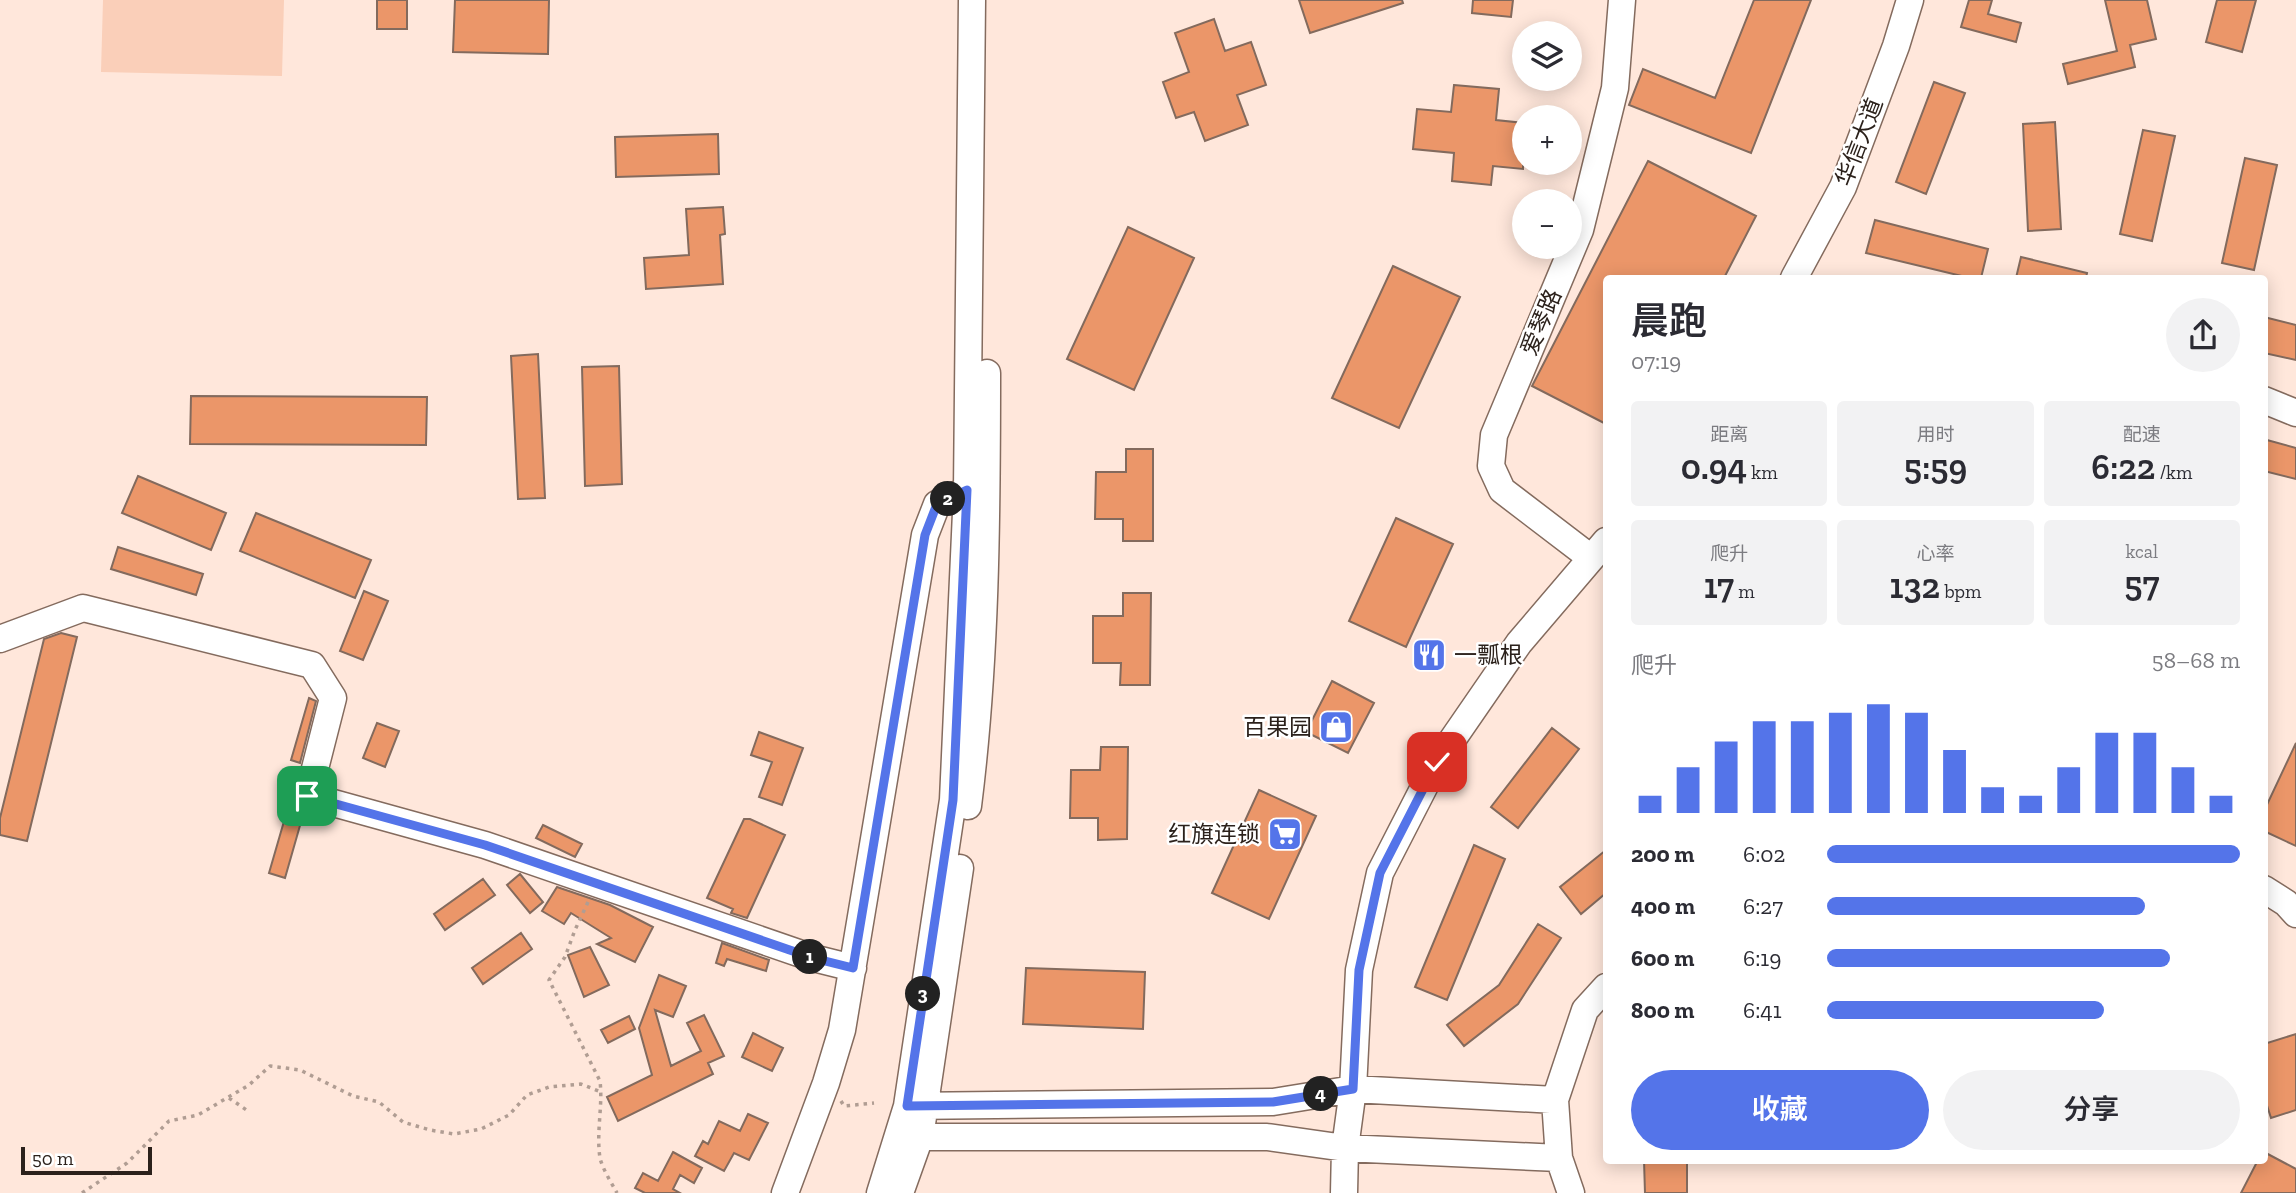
<!DOCTYPE html>
<html lang="zh">
<head>
<meta charset="utf-8">
<style>
	:root { --surface:#fff; --page:#f2f2f3; --text:#2b2b33; --muted:#7c7c81; --accent:#5474e9 }
	body { margin:0; font-family:"Zilla Slab","Noto Sans SC",serif; background:var(--page); color:var(--text); height:100vh; display:flex; flex-direction:column; font-size:26px; white-space:nowrap }
	* { box-sizing:border-box; margin:0 }
	p { font-size:23px; color:var(--muted) }
	.icon { flex:none; width:38px; height:38px; fill:none; stroke:currentColor; stroke-width:2; stroke-linecap:round; stroke-linejoin:round }
	.map { position:relative; flex:1; overflow:hidden }
	.panel { position:absolute; left:1603px; top:275px; width:665px; height:889px; display:flex; flex-direction:column; background:var(--surface); border-radius:7px; box-shadow:0 4px 18px #0003 }
	.panel>* { flex:none }
	.fabs { position:absolute; left:1512px; top:21px; display:grid; gap:14px }
	.fabs a { display:grid; place-items:center; width:70px; height:70px; border-radius:50%; background:var(--surface); box-shadow:0 4px 18px #0003; font-size:35px }
	.scale { position:absolute; left:21px; bottom:18px; width:131px; box-sizing:border-box; padding-left:7px; border:4px solid #2b211b; border-top:0; font-size:19px; line-height:24px; white-space:nowrap; color:#2b211b; -webkit-text-stroke:5px #fff; paint-order:stroke }
	.pin { position:absolute; display:grid; place-items:center; width:60px; height:60px; color:#fff; margin:-30px; border-radius:14px; box-shadow:0 4px 10px #0006 }
	.km { position:absolute; width:35px; height:35px; margin:-18px; border-radius:50%; background:#222; color:#fff; font-size:19px; line-height:35px; text-align:center }
	.round { display:grid; place-items:center; flex:none; width:74px; height:74px; border-radius:37px; background:var(--page) }
	.overview { display:flex; align-items:center; justify-content:space-between; height:119px; padding:0 28px }
	h1 { font-size:38px; font-weight:600; line-height:52px }
	.stats { display:grid; grid-template-columns:repeat(3,1fr); gap:10px; height:119px; padding:7px 28px }
	.stats div { display:grid; align-content:center; border-radius:7px; background:var(--page); text-align:center }
	.stats b { font-size:35px; font-weight:600 }
	.stats small { font-size:19px; font-weight:400 }
	.stats p { font-size:19px }
	.chart { height:196px; padding:14px 28px }
	.chart p { display:flex; justify-content:space-between }
	.chart svg { width:100%; height:126px; margin-top:7px; stroke:var(--accent); stroke-width:6 }
	.action { display:flex; gap:14px; margin-top:auto; padding:14px 28px }
	.action a { flex:1; height:80px; border-radius:42px; background:var(--accent); color:#fff; font-size:28px; font-weight:600; line-height:80px; text-align:center }
	.action a+a { background:var(--page); color:var(--text) }
	ul { padding:0 28px; list-style:none; font-size:23px }
	li { display:grid; grid-template-columns:112px 84px 1fr; align-items:center; height:52px }
	li i { height:18px; border-radius:9px; background:var(--accent) }
	.map>svg:first-child { display:block }
	.green { fill:#facfb9 }
	.building { fill:#eb9669; stroke:#836a5d; stroke-width:2 }
	.lines { fill:none; stroke-linecap:round; stroke-linejoin:round }
	.minor-casing { stroke:#846b5e; stroke-width:29 }
	.path { stroke:#b09d93; stroke-width:3.5; stroke-dasharray:3.5 5; stroke-linecap:butt }
	.minor { stroke:#fff; stroke-width:26 }
	.route-casing { stroke:#fff; stroke-width:14 }
	.route { stroke:#5474e9; stroke-width:9 }
	.labels { text-anchor:middle; stroke-width:5; stroke-linejoin:round; paint-order:stroke }
	.street-label { font-size:23px; fill:#2b211b; stroke:#fff }
	.poi-label { font-size:23px; fill:#2b211b; stroke:#fff; text-anchor:end }
</style>
</head>
<body>
<div class="map">
<svg width="2296" height="1193" viewBox="0 0 2296 1193">
	<rect width="100%" height="100%" fill="#ffe7db"/>
	<path class="green" d="M103,0h181l-2,76 -181,-4z"/>
	<path class="building" d="M377,0h30v29h-30z
		M455,0h94l-1,54 -95,-2z
		M1299,0h103l1,3 -93,30z
		M1473,0h40l-2,17 -39,-4z
		M1754,0h57l-60,153 -122,-48 14,-36 72,29z
		M1969,0h23l-4,14 33,9 -5,19 -55,-15z
		M2105,0h42l9,39 -26,6 5,22 -67,17 -5,-20 54,-13z
		M2217,0h39l-14,52 -36,-10z
		M1214,19l11,32 26,-9 15,43 -29,10 11,30 -43,16 -11,-29 -18,6 -13,-36 26,-10 -14,-39z
		M1934,82l31,11 -39,101 -30,-12z
		M1454,85l45,4 -3,31 28,3 -1,46 -30,-3 -2,19 -39,-4 2,-28 -41,-4 4,-40 34,3z
		M2055,122l6,107 -33,2 -5,-107z
		M2143,130l32,6 -23,105 -32,-7z
		M718,134l1,40 -103,3 -1,-40z
		M2245,158l32,7 -23,105 -32,-7z
		M1648,161l108,55 -32,62h-118v146l-74,-38z
		M723,207l2,27 -5,1 3,49 -77,5 -2,-31 45,-3 -3,-46z
		M1875,220l113,29 -7,29h-11l-104,-25z
		M1128,227l66,31 -60,132 -67,-31z
		M2021,257l66,16 -1,5h-70z
		M1393,266l67,31 -61,131 -67,-30z
		M2264,317l32,8v35l-32,-7z
		M538,354l7,144 -27,1 -7,-143z
		M619,366l3,118 -37,2 -3,-119z
		M191,396l236,1 -1,48 -236,-1z
		M2267,440l29,8v31l-32,-8v-21z
		M1126,449h27v92h-30v-22h-28l1,-47h30z
		M138,476l88,37 -15,37 -89,-37z
		M256,513l115,47 -16,38 -115,-47z
		M1396,518l57,26 -47,103 -57,-26z
		M118,547l85,27 -7,21 -85,-26z
		M364,591l24,10 -25,59 -23,-9z
		M1123,593h28l-1,92h-30l1,-22h-28v-47h30z
		M61,633l16,4 -50,204 -27,-6v-17l44,-179z
		M1332,681l42,22 -26,50 -42,-21z
		M309,698l7,3 -16,62 -9,-3z
		M377,723l22,8 -14,36 -22,-9z
		M1552,728l27,21 -61,79 -27,-21z
		M759,732l44,16 -21,57 -23,-8 13,-35 -21,-7z
		M2296,743v103l-32,-15v-20z
		M1101,747h27l-1,92 -29,1v-22h-28l1,-48h29z
		M1259,790l57,26 -47,103 -57,-26z
		M287,811l16,4 -18,63 -16,-5z
		M744,819h6l35,16 -38,83 -16,-5 2,-4 -26,-11z
		M543,825l39,19 -7,13 -39,-19z
		M1474,845l31,14 -58,141 -32,-13z
		M1606,850v43l-25,21 -21,-27z
		M520,874l23,28 -13,11 -23,-28z
		M483,879l12,16 -50,35 -11,-16z
		M557,887l53,18 43,22 -18,35 -38,-18 14,-6 -40,-25 -7,11 -22,-13z
		M1538,924l23,14 -43,66 -54,42 -17,-21 52,-40z
		M521,933l11,16 -49,35 -11,-16z
		M722,943l47,17 -3,11 -39,-12 -3,7 -8,-3z
		M590,947l19,38 -25,12 -16,-42z
		M1026,968l119,4 -2,57 -120,-5z
		M659,975l27,11 -13,31 -18,-7 16,56 30,-15 -14,-28 17,-8 20,41 -16,7 5,11 -95,47 -11,-24 45,-22 -13,-47z
		M629,1016l6,13 -27,14 -7,-13z
		M753,1033l30,15 -11,23 -30,-14z
		M2296,1034v76l-25,8 -7,-22v-52z
		M748,1114l20,9 -19,37 -15,-7 -10,18 -29,-15 8,-15 5,3 11,-23 21,10z
		M673,1152l29,16 -8,15 -14,-8 -7,14 7,4h-35l-10,-5 8,-15 15,8z
		M2264,1152l32,17v24h-55l17,-33h6z
		M1644,1160h43v33h-42z"/>
	<g class="lines">
		<g class="minor-casing">
			<path id="minor" d="M1794,278l49,-91 53,-141 14,-46
				M2264,400l32,13
				M1591,558l-89,-68 -11,-24 3,-31 86,-205 35,-142 7,-88
				M0,639l83,-31 229,57 21,33 -25,98 177,49 328,113 40,10
				M968,806c18,-143 19,-289 19,-433
				M2264,889l22,14 10,11
				M907,1106l366,-4 80,-13 202,11
				M904,1137h363l78,11 214,10
				M785,1193l41,-110 16,-53 83,-495 12,-31 30,-14
				M880,1193l27,-87 46,-306 14,-310 5,-490
				M900,1193l20,-56 40,-269
				M1344,1193l1,-45 8,-59 6,-119 21,-97 57,-111 82,-119 87,-102
				M1571,1193l-12,-35 -4,-58 30,-90 21,-23"/>
		</g>
		<path class="path" d="M588,902l-13,28 -10,27 -16,23 51,101c3,25 -4,51 0,77 3,12 11,24 17,35
			M229,1098l19,13
			M841,1101l3,5 30,-3
			M82,1193l45,-30 42,-42 29,-6 51,-30 21,-19 30,4 53,26 26,6 24,20 27,8 24,4 27,-5 28,-14 18,-20 22,-8 32,-3 20,8"/>
		<use href="#minor" class="minor"/>
	</g>
	<g class="lines">
		<g class="route-casing">
			<path id="route" d="M307,796l178,49 328,113 40,10 72,-433 12,-31 30,-14 -14,310 -46,306 366,-4 80,-13 6,-119 21,-97 57,-111"/>
		</g>
		<use href="#route" class="route"/>
	</g>
	<defs>
		<g id="restaurant-square" transform="scale(1.75)"><rect x="-9" y="-9" width="18" height="18" rx="4" fill="#5474e9" stroke="#fff"/><path d="M-5-6h1v4h1v-4h1v4h1v-4h1v5L-1.5 .5V6h-2V.5L-5-1ZM5-6V6H3V1.5H1.5Q1.5-4 5-6Z" fill="#fff"/></g>
		<g id="shop-square" transform="scale(1.75)"><rect x="-9" y="-9" width="18" height="18" rx="4" fill="#5474e9" stroke="#fff"/><path d="M-5-2.5h2.3a2.7 3.5 0 0 1 5.4 0H5L5.5 6h-11ZM-1.5-2.5h3a1.5 2.3 0 0 0-3 0Z" fill="#fff"/></g>
		<g id="supermarket-square" transform="scale(1.75)"><rect x="-9" y="-9" width="18" height="18" rx="4" fill="#5474e9" stroke="#fff"/><path d="M-6-5.5h2.5l.6 2H6L4.5 2H-2.5L-4.4-4H-6ZM-1.5 3.2a1.3 1.3 0 1 0 .1 0ZM3 3.2a1.3 1.3 0 1 0 .1 0Z" fill="#fff"/></g>
	</defs>
	<g fill-rule="evenodd">
		<use href="#restaurant-square" x="1429" y="655"/>
		<use href="#shop-square" x="1336" y="727"/>
		<use href="#supermarket-square" x="1285" y="834"/>
	</g>
	<g class="labels">
		<g class="street-label">
			<text transform="translate(1859 142) rotate(-69)" y="8">华信大道</text>
			<text transform="translate(1541 322) rotate(-67)" y="8">爱琴路</text>
		</g>
		<g class="poi-label">
			<text x="1454" y="663" text-anchor="start">一瓢根</text>
			<text x="1312" y="735">百果园</text>
			<text x="1260" y="842">红旗连锁</text>
		</g>
	</g>
</svg>
<div class="fabs">
<a><svg class="icon" aria-label="layers" viewBox="0 0 24 24"><path d="M12 4l9 5-9 5-9-5zM3 14l9 5 9-5"/></svg></a>
<a>+</a>
<a>−</a>
</div>
<div class="scale">50 m</div>
<div class="pin" style="left:307px;top:796px;background:#1e9e55"><svg class="icon" aria-label="arrive" viewBox="0 0 24 24"><path d="M6 21V4h12l-3 4 3 4H6"/></svg></div>
<div class="pin" style="left:1437px;top:762px;background:#d93025"><svg class="icon" aria-label="check" viewBox="0 0 24 24"><path d="M5 12l5 5 9-10"/></svg></div>
<b class="km" style="left:810px;top:957px">1</b>
<b class="km" style="left:948px;top:499px">2</b>
<b class="km" style="left:923px;top:994px">3</b>
<b class="km" style="left:1321px;top:1094px">4</b>
<section class="panel">
<div class="overview"><div><h1>晨跑</h1><p>07:19</p></div><a class="round"><svg class="icon" aria-label="share" viewBox="0 0 24 24"><path d="M12 15V3M7 8l5-5 5 5M5 13v7h14v-7"/></svg></a></div>
<div class="stats">
<div><p>距离</p><b>0.94<small> km</small></b></div>
<div><p>用时</p><b>5:59</b></div>
<div><p>配速</p><b>6:22<small> /km</small></b></div>
</div>
<div class="stats">
<div><p>爬升</p><b>17<small> m</small></b></div>
<div><p>心率</p><b>132<small> bpm</small></b></div>
<div><p>kcal</p><b>57</b></div>
</div>
<div class="chart"><p><span>爬升</span>58–68 m</p>
<svg viewBox="0 0 160 44" preserveAspectRatio="none"><path d="M5 44V38M15 44V28M25 44V19M35 44V12M45 44V12M55 44V9M65 44V6M75 44V9M85 44V22M95 44V35M105 44V38M115 44V28M125 44V16M135 44V16M145 44V28M155 44V38"/></svg>
</div>
<ul>
<li><b>200 m</b>6:02<i style="width:100%"></i></li>
<li><b>400 m</b>6:27<i style="width:77%"></i></li>
<li><b>600 m</b>6:19<i style="width:83%"></i></li>
<li><b>800 m</b>6:41<i style="width:67%"></i></li>
</ul>
<div class="action"><a>收藏</a><a>分享</a></div>
</section>
</div>
</body>
</html>
